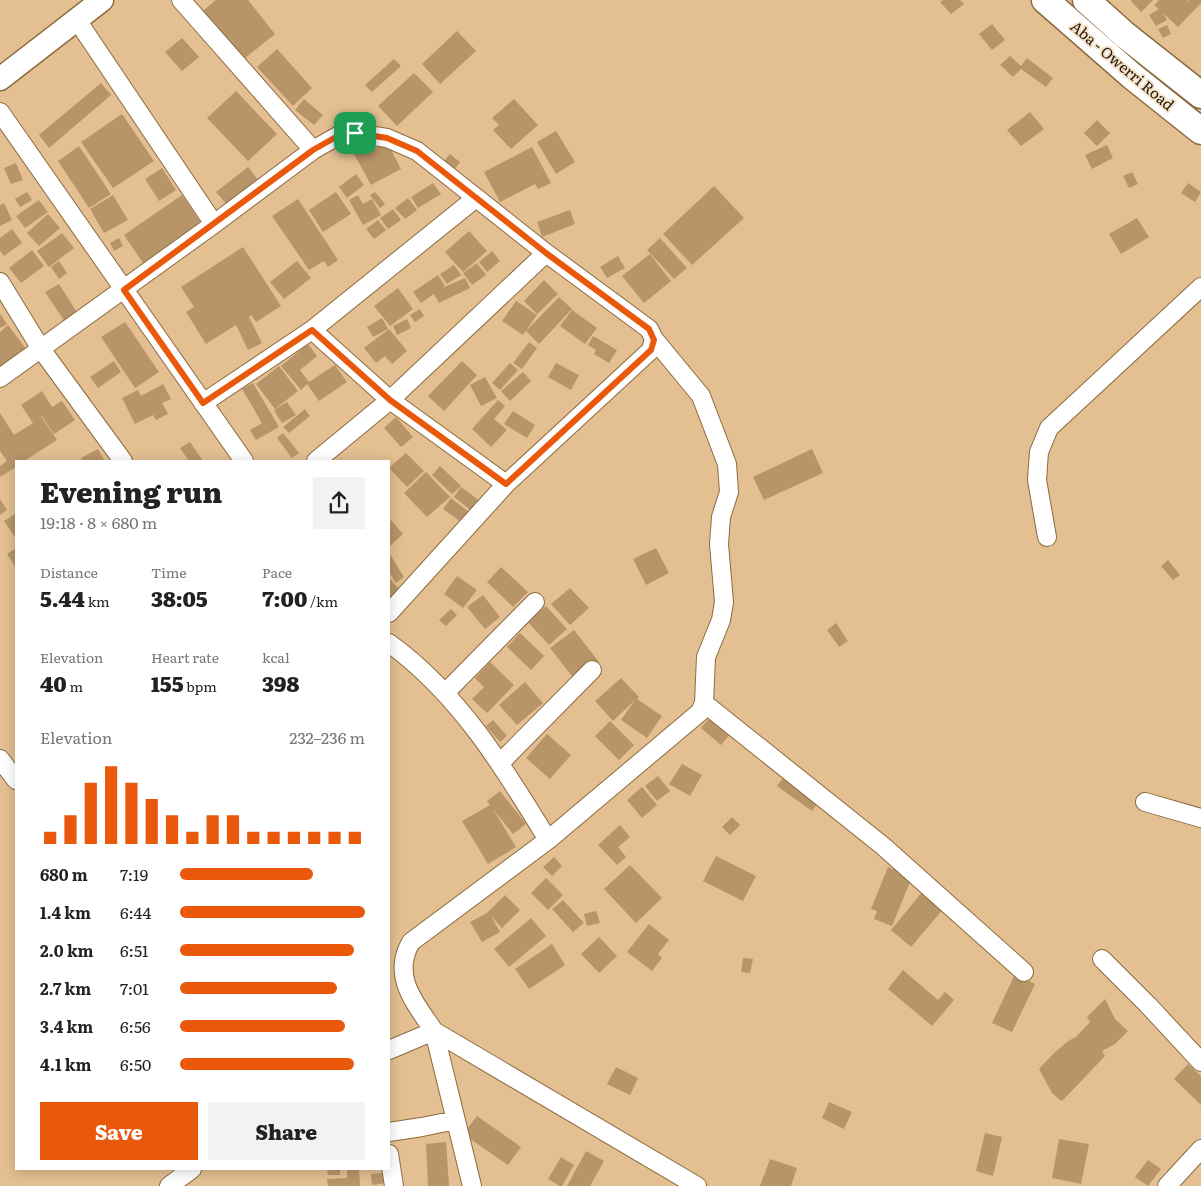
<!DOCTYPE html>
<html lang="en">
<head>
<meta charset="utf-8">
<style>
	:root { --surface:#fff; --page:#f2f2f2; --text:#222; --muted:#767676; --accent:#ea580c }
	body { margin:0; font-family:Literata,serif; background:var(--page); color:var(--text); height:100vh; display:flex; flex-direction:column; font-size:19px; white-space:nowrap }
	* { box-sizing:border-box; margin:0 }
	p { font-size:16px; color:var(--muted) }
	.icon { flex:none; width:28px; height:28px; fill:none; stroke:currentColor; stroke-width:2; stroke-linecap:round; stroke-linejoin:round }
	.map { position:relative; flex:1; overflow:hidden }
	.drawer { position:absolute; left:15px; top:460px; width:375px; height:710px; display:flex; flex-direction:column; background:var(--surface); border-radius:0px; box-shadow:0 2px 12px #0003 }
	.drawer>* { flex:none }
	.pin { position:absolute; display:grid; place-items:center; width:42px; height:42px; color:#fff; margin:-21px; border-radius:10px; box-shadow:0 2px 8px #0006 }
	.round { display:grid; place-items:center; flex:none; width:52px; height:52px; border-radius:0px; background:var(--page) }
	.headline { display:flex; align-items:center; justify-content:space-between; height:85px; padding:0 25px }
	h1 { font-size:28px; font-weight:800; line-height:38px }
	.metrics { display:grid; grid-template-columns:repeat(3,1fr); gap:8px; height:85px; padding:5px 25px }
	.metrics div { display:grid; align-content:center }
	.metrics b { font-size:21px; font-weight:800 }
	.metrics small { font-size:14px; font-weight:400 }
	.metrics p { font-size:14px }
	.chart { height:140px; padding:10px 25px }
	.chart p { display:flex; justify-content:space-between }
	.chart svg { width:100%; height:90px; margin-top:5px; stroke:var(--accent); stroke-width:6 }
	.cta { display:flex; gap:10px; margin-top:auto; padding:10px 25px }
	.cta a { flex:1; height:58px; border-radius:0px; background:var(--accent); color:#fff; font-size:20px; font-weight:800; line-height:58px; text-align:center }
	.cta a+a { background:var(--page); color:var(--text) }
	ul { padding:0 25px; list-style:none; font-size:16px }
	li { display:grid; grid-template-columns:80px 60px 1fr; align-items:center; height:38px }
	li i { height:12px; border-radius:6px; background:var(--accent) }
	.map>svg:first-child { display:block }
	.building { fill:#b89568 }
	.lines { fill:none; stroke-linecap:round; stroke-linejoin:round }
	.minor-casing { stroke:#8c6b3f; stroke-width:20 }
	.major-casing { stroke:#8c6b3f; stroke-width:25 }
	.highway-casing { stroke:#8c6b3f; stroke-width:29 }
	.minor { stroke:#fff; stroke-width:18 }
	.major { stroke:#fff; stroke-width:22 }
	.highway { stroke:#fff; stroke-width:26 }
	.route-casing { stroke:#fff; stroke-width:10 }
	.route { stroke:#ea580c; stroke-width:6 }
	.labels { text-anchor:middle; stroke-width:4; stroke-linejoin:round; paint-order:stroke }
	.street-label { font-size:15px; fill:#271907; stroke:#f6e3cc }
</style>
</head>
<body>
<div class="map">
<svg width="1201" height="1186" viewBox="0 0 1201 1186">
	<rect width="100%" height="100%" fill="#e3bf91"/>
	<path class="building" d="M216,0h32l27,34 -36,29 -40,-49z
		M943,0h17l4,4 -13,10 -11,-12z
		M1132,0h21l-12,12 -10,-11z
		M1159,0h28l6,5 -5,-5h13v3l-23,24 -15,-14 4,7 -11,6 -7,-11 10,-6 -5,-4z
		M992,24l13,16 -13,10 -13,-16z
		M1167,25l4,9 -8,4 -5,-9z
		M457,31l19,20 -36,33 -18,-20z
		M182,38l17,19 -17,14 -17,-19z
		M277,49l35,39 -19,18 -36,-39z
		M1010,56l11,10 6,-8 26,20 -7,9 -25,-18 -8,8 -13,-12z
		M394,59l7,7 -29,26 -7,-7z
		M414,73l19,19 -36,34 -19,-20z
		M101,83l10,12 -62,53 -10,-13z
		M236,91l41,43 -29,27 -41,-43z
		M304,99l19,16 -9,10 -19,-15z
		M514,99l24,26 -27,24 -18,-19 6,-5 -7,-7z
		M1030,112l14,17 -23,17 -14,-16z
		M122,114l32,47 -41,27 -32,-46z
		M1097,120l13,13 -13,13 -13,-13z
		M556,131l19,31 -19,12 -19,-32z
		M387,142l14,27 -30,16 -17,-31 18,-10 2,5z
		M1107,145l6,13 -21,11 -7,-14z
		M79,146l32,48 -22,14 -31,-47z
		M532,147l19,36 -13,6 -3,-5 -35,18 -16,-30z
		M450,154l10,8 -5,7 -11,-8z
		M16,163l7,17 -12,4 -7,-16z
		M248,167l10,13 -31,25 -11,-13z
		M162,168l14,22 -17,11 -14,-22z
		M1132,172l6,12 -9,4 -6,-12z
		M356,174l8,11 -17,13 -8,-11z
		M433,183l8,11 -23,14 -7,-11z
		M1188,183l13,9 -6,10 -14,-9z
		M714,186l30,32 -52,47 -29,-31z
		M27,192l5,8 -12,7 -5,-8z
		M336,192l15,22 -28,18 -14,-22z
		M375,192l10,12 -5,4 -10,-13z
		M113,195l15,25 -24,13 -14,-24z
		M182,195l19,28 -58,40 -19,-28z
		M358,195l5,9 9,-5 9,16 -18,10 -14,-25z
		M408,198l9,12 -12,9 -10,-11z
		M298,199l40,61 -10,7 -4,-6 -15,9 -37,-54z
		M39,200l9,12 -23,16 -9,-12z
		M4,203l8,17 -12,6v-21z
		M393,209l8,11 -13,9 -8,-11z
		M570,210l5,14 -33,13 -5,-15z
		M48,214l12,14 -21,18 -12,-13z
		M1137,218l12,19 -28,17 -12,-20z
		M378,220l8,10 -12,9 -8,-10z
		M12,229l10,14 -18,13 -4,-5v-13z
		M469,231l18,20 -24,21 -18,-20z
		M62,233l12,15 -25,19 -12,-16z
		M119,238l4,8 -9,5 -4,-8z
		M660,238l27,30 -13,11 -27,-29z
		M243,247l38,59 -25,16 -5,-7 -2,2 13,26 -14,7 -12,-25 -30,19 -20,-32 8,-5 -13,-20z
		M32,250l12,16 -23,17 -12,-15z
		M492,251l8,10 -13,11 -8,-10z
		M650,254l21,27 -27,22 -22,-27z
		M618,256l7,12 -18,10 -7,-11z
		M59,261l8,12 -8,6 -8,-12z
		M297,261l14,17 -27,21 -14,-17z
		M477,263l9,12 -14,10 -9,-12z
		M454,265l7,10 -14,9 -7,-10z
		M438,275l7,11 -5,3 25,-11 5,10 -31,15 -5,-9 -13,9 -8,-11z
		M544,280l14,14 -21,20 -13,-13z
		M59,284l21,33 -13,8 -22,-33z
		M398,288l15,21 -23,17 -16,-20z
		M559,297l13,12 -33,35 -13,-13z
		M516,301l21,14 -14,20 -21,-14z
		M420,309l4,7 -9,6 -5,-7z
		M572,310l25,18 -12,16 -25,-18z
		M0,314l7,10 -7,4z
		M382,318l6,11 -15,8 -6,-10z
		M407,319l4,9 -14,7 -4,-9z
		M125,322l34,50 -24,16 -34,-51z
		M8,325l18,24 -26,19v-36z
		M389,329l18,22 -15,13 -7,-8 -9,7 -12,-15z
		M593,336l24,14 -8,13 -15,-9 2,-4 -8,-5z
		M529,342l8,6 -15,21 -9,-6z
		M308,344l9,12 -17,14 9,12 26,-17 12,17 -28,19 -12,-17 -6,6 -20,-24z
		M114,361l7,11 -23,16 -8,-11z
		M462,361l15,14 -33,36 -16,-15z
		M510,363l8,7 -18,20 -8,-7z
		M556,363l23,12 -8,15 -23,-13z
		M279,366l19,25 -23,18 -19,-25z
		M523,372l8,9 -21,20 -9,-10z
		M485,377l12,21 -16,8 -11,-21z
		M253,383l26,44 -23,13 -6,-10 12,-7 -20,-34z
		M163,384l8,15 -9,4 6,11 -12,6 -3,-5 -18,9 -13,-26 16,-8 3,6z
		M42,391l10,16 10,-6 13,19 -21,14 -12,-18h-1l16,24 -33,21h-8v6l-16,10v-11l7,-5 -7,-10v-38l14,22 19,-12 -12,-18z
		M498,400l7,6 -11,13 13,11 -16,17 -19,-18z
		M287,402l9,13 -14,8 -8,-13z
		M305,409l5,7 -21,17 -6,-6z
		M513,411l22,14 -8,13 -23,-14z
		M396,417l17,20 -12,10 -17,-19z
		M283,433l16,20 -7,5 -15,-20z
		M190,442l13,19h-14l-9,-13z
		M98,449l7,12h-22l-2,-3z
		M812,449l11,24 -59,27 -11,-23z
		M406,453l18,18 -17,16 -18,-19z
		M440,466l21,20 -9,8 -20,-19z
		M426,472l24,25 -23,20 -23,-24z
		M461,487l19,14 -8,10 -18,-14z
		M451,498l18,14 -8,10 -18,-13z
		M0,499l7,11 -7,5z
		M15,514l1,1v24l-12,-18z
		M391,520l12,14 -14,13v-25z
		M16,548v20l-9,-14z
		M656,548l13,25 -23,12 -13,-26z
		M389,553l15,24 -8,6 -7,-11z
		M1168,560l12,15 -7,5 -12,-14z
		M501,567l27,25 -15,15 -26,-25z
		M457,576l20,14 -14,18 -19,-14z
		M389,578l10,11 -10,9z
		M570,588l19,20 -19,17 -19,-21z
		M483,595l17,22 -15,12 -18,-22z
		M546,606l21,23 -18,16 -21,-23z
		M451,609l6,6 -11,11 -7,-6z
		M836,623l12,18 -9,6 -12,-17z
		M574,630l25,32 -24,18 -25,-32z
		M520,633l24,23 -13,14 -24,-23z
		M490,662l24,23 -27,28 -15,-14 12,-12 -9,-9z
		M621,678l18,19 -2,2 25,17 -15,22 -26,-18 14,-20 -22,21 -18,-20z
		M525,682l18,21 -26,22 -18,-20z
		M715,712l20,16 -14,17 -20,-17z
		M493,720l14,16 -7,6 -14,-16z
		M610,721l24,24 -15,15 -24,-24z
		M547,734l24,21 -21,24 -24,-21z
		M682,764l20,11 -12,21 -21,-12z
		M792,765l35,25 -15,21 -35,-25z
		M658,776l12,15 -13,10 -12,-15z
		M642,787l15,18 -15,13 -15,-18z
		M500,791l26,33 -13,10 -20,-25 23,38 -28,17 -26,-43 28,-16 -3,-4z
		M732,817l8,8 -10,10 -8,-8z
		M620,825l10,12 -12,10 8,10 -9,8 -19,-20z
		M716,856l40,20 -13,25 -40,-20z
		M554,857l8,9 -10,10 -9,-9z
		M630,865l32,33 -26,25 -32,-34z
		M888,867l24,10 -20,49 -18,-7 3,-8 -6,-2z
		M546,878l17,17 -15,15 -17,-17z
		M923,891l21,17 -33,39 -20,-17z
		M505,895l15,15 -18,18 -11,-12 9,16 -18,10 -12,-20 17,-9z
		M563,900l21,23 -11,9 -21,-23z
		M596,911l4,12 -13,3 -3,-12z
		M531,918l15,18 -37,31 -15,-18z
		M649,924l20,16 -11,14 4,4 -10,13 -25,-19z
		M599,937l18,19 -18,17 -18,-19z
		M552,944l13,21 -36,24 -14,-20z
		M743,958l10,1 -3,14 -9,-1z
		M903,970l35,30 7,-8 9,8 -22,26 -44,-37z
		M1015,974l20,10 -23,48 -20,-9z
		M1105,999l10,20 13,12 -13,13 -13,7 3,5 -41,43 -3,2 -9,-8 -13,-24 14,-15 15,-13 8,-4 14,-15 -3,-5z
		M1188,1064l13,12v29l-27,-26z
		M616,1067l22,11 -8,17 -23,-11z
		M829,1102l23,10 -8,17 -22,-11z
		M477,1116l44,31 -13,18 -45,-31z
		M985,1133l17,4 -9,39 -17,-5z
		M1059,1139l30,5 -8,40 -29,-6z
		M446,1142l3,44h-21l-2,-42z
		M586,1151l18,10 -14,25h-23z
		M561,1157l13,8 -12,21h-2l-12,-7z
		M770,1159l27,9 -6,18h-31z
		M1148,1160l13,9 -13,17 -13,-9z
		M327,1169h13v6h-12z
		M347,1169h12l1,17h-32l-1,-7 20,-1z
		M384,1173l1,10 -13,2 -1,-11z"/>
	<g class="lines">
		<g class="minor-casing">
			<path id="minor" d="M77,20l137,204
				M0,112l244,349
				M313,150l30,-17h12l32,5 30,13 129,102 103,76 5,10 -3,11 -145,134 -117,129
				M0,282l41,67 82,112
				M312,330l78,70 116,84
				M654,339l47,57 26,68 2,28 -8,25 -2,27 5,58 -3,18 -15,37 -2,46 -4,9 -152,128 -137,102c-20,34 4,61 23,89l263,155
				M0,378l214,-154 99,-74 -132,-150
				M203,403l109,-73 164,-132
				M316,461l74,-61 156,-147
				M1047,537l-10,-57 2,-28 10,-24 152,-141
				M389,643c70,51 114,123 159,197
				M445,693l90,-91
				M704,703l179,143 141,126
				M0,759l16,21
				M500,763l92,-93
				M1145,802l56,16
				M1102,959l46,46 53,57
				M389,1050l45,-19 38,155
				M389,1132l33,-5 34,-7
				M389,1154l5,32
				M169,1186l23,-17
				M1167,1186l34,-37"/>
		</g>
		<g class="major-casing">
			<path id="major" d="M0,79l102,-79"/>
		</g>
		<g class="highway-casing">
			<path id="highway" d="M1045,0l87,76 69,55
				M1086,0l39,35 76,60"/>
		</g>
		<use href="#minor" class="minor"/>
		<use href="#major" class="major"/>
		<use href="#highway" class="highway"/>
	</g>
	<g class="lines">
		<g class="route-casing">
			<path id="route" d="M343,133h12l32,5 30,13 129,102 103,76 5,11 -3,10 -145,134 -116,-84 -78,-70 -109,73 -79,-113 189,-140z"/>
		</g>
		<use href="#route" class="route"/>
	</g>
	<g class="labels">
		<g class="street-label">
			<text transform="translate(1122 66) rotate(40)" y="5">Aba - Owerri Road</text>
		</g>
	</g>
</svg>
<div class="pin" style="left:355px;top:133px;background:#1e9e55"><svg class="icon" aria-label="arrive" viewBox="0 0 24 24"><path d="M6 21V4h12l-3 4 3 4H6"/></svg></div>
<section class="drawer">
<div class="headline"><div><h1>Evening run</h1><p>19:18 · 8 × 680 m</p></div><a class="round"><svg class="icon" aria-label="share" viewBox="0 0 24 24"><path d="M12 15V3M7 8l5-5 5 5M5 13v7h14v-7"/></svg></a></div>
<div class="metrics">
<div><p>Distance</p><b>5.44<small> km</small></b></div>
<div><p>Time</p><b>38:05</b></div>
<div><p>Pace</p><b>7:00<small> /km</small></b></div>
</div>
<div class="metrics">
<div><p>Elevation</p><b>40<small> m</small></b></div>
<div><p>Heart rate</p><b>155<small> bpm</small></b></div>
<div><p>kcal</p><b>398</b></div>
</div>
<div class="chart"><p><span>Elevation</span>232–236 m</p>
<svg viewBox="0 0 160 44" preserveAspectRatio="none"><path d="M5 44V38M15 44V30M25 44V14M35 44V6M45 44V14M55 44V22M65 44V30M75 44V38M85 44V30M95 44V30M105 44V38M115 44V38M125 44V38M135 44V38M145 44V38M155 44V38"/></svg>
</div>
<ul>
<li><b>680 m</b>7:19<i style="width:72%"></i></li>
<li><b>1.4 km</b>6:44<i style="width:100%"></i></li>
<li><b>2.0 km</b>6:51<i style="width:94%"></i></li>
<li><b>2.7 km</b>7:01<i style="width:85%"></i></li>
<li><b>3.4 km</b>6:56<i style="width:89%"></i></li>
<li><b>4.1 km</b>6:50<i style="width:94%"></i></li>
</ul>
<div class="cta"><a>Save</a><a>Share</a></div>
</section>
</div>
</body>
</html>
